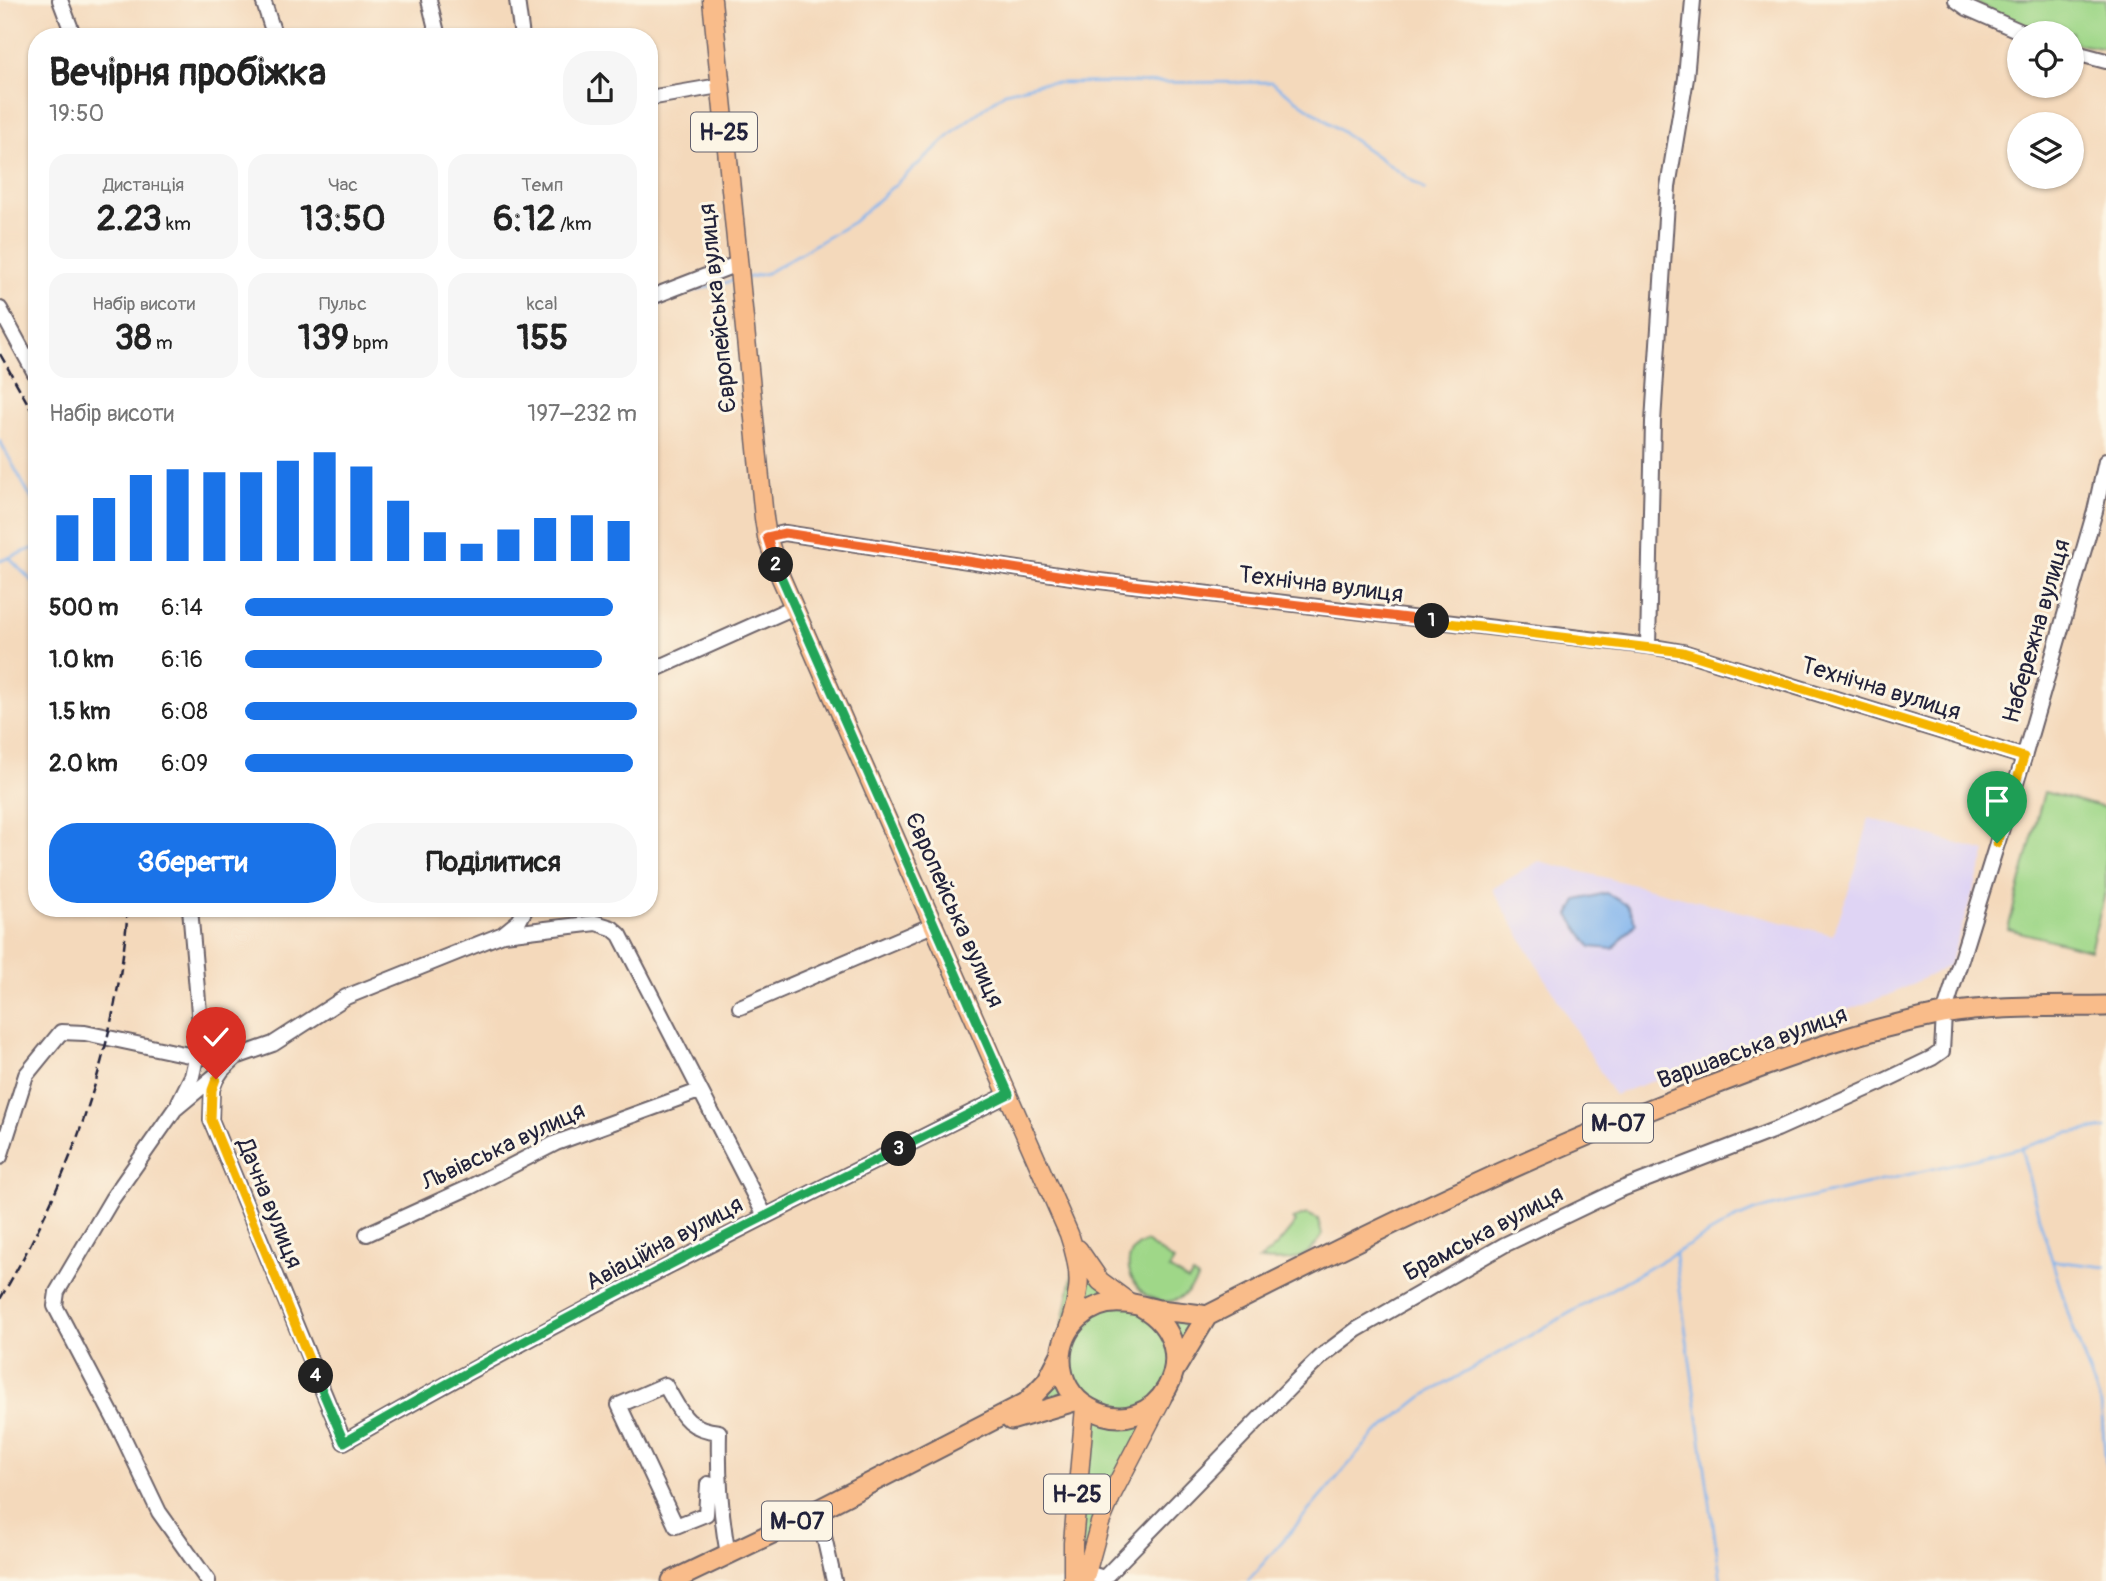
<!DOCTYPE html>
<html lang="uk">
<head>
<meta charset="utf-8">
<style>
	:root { --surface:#fff; --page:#f6f6f6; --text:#222; --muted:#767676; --accent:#1a73e8 }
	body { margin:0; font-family:Pangolin,sans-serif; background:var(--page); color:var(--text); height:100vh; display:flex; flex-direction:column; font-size:26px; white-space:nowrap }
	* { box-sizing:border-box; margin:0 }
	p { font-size:23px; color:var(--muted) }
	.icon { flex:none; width:38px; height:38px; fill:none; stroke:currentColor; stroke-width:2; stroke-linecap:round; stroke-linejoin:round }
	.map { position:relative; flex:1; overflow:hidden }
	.side { position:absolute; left:28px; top:28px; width:630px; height:889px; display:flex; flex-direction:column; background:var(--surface); border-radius:28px; box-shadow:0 2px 5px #0004 }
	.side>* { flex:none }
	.buttons { position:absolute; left:2007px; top:21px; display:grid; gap:14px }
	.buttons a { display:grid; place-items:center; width:77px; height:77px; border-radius:50%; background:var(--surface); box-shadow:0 2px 5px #0004; font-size:35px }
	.pin { position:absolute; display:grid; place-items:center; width:60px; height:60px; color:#fff; margin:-72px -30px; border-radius:50% 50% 50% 0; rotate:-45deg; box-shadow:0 0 7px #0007 }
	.pin .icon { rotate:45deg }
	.km { position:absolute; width:35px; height:35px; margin:-18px; border-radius:50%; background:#222; color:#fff; font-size:19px; line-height:35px; text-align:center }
	.round { display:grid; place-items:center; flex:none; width:74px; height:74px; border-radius:28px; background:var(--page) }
	.overview { display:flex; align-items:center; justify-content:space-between; height:119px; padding:0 21px }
	h1 { font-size:38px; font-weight:700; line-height:52px }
	.stats { display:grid; grid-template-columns:repeat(3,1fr); gap:10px; height:119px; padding:7px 21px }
	.stats div { display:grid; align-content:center; border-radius:18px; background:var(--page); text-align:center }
	.stats b { font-size:35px; font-weight:700 }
	.stats small { font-size:19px; font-weight:400 }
	.stats p { font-size:19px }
	.chart { height:196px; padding:14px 21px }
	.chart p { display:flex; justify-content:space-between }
	.chart svg { width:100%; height:126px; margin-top:7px; stroke:var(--accent); stroke-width:6 }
	.button { display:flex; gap:14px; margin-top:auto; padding:14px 21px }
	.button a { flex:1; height:80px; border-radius:28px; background:var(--accent); color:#fff; font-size:28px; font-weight:700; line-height:80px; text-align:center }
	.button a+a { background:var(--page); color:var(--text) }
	ul { padding:0 21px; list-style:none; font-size:23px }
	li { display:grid; grid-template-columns:112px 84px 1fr; align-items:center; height:52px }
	li i { height:18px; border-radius:9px; background:var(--accent) }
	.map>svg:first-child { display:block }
	.built { fill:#dfd4f4 }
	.green { fill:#9fd788; stroke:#607c62; stroke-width:2 }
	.water { fill:#80b4ee; stroke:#516b94; stroke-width:2 }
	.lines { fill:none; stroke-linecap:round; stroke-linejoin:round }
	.stream { stroke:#80b4ee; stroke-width:2.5 }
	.minor-casing { stroke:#6c6268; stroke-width:18 }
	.major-casing { stroke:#6c6268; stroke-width:21 }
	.highway-casing { stroke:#6c6268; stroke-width:23 }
	.minor { stroke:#fff; stroke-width:14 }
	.major { stroke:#f9bc8a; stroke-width:18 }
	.highway { stroke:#f9bc8a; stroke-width:19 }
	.rail { stroke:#22223b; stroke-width:2.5; stroke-dasharray:10 5; stroke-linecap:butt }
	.split-1-casing { stroke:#fff; stroke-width:14 }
	.split-2-casing { stroke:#fff; stroke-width:14 }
	.split-3-casing { stroke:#fff; stroke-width:14 }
	.split-4-casing { stroke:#fff; stroke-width:14 }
	.split-5-casing { stroke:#fff; stroke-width:14 }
	.split-1 { stroke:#f5b400; stroke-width:9 }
	.split-2 { stroke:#f0652b; stroke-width:9 }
	.split-3 { stroke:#22a559; stroke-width:9 }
	.split-4 { stroke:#22a559; stroke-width:9 }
	.split-5 { stroke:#f5b400; stroke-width:9 }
	.labels { text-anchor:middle; stroke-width:6; stroke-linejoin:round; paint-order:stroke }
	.shield { fill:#fcf5e5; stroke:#63616e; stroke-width:2 }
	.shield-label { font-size:23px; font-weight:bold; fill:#22223b }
	.street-label { font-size:24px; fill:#22223b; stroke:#fcf5e5 }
</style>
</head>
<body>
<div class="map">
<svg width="2106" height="1581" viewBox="0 0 2106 1581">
	<rect width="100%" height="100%" fill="#fcf5e5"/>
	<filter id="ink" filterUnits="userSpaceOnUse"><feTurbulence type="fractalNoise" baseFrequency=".0143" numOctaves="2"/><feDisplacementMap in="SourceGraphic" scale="14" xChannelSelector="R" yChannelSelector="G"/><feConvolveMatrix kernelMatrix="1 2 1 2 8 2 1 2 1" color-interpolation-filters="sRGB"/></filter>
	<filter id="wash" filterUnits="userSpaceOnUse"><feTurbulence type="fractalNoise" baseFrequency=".00686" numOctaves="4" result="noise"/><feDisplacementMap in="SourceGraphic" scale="28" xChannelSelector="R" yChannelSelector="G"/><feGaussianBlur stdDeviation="1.57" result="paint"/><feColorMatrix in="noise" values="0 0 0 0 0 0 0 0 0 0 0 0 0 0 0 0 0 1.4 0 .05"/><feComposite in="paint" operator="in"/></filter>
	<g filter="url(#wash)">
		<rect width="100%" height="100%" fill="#f4d9bb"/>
		<path class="built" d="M1869,818l117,34 -37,114 -58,28 -277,101 -122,-206 47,-28 294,74 22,-63z"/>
		<path class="green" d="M1969,0h137v49l-34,-6v-10h-35z
			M2044,792l62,16v82l-16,60 -82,-21z
			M1307,1214l11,5 4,16c-15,28 -35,27 -63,25 16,-10 25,-23 37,-38l-3,-3z
			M1146,1242l28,19 -5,8 19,12 5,-6 5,4c-6,8 -11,16 -20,20 -37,15 -71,-44 -32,-57z
			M1076,1256l34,33 97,27 -134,265 12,-175 -59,-3 28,-34z"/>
		<path class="water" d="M1606,893l21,12 9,18 -23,26 -22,-2 -22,-32 8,-15z"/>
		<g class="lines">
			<path class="stream" d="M746,278l21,-5 86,-51 110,-98 42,-32 36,-9 230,-1 154,108
				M649,308l47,-18 36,-9
				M0,441l37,68
				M9,558l23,23h5
				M0,561l37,-14
				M2021,1148l18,69 30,99 32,89 5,61
				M1675,1255l46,326
				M2054,1261l52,6
				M1248,1581l125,-145 49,-39 311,-177 21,-9 267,-63 47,-15 38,-5"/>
		</g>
	</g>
	<g filter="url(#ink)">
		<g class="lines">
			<g class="minor-casing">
				<path id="minor" d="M60,0l14,37
					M263,0l12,37
					M429,0l9,37
					M517,0l5,37
					M1956,0l11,8 57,25
					M2072,52l34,9
					M649,98l70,-12
					M649,298l88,-34
					M0,309l37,68
					M767,537l18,-4 306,47 557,66 35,6 341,105
					M1648,646l5,-224 15,-235 18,-109 7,-78
					M649,672l145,-65
					M526,908l-7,13 -16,13 -157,63 -73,47 -37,13 -14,13 -6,9 -4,10 -1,31 133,322c217,-125 441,-236 665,-348
					M504,934l92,-11 16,5 8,7 145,281
					M740,1007l195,-83
					M179,1102l13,-26 9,-40 -11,-128
					M0,1157l26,-82 35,-43 24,1 113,24h38
					M367,1234l103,-47 86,-44 143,-52
					M719,1487l-11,-3 -2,30 -30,12 -57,-121 46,-20c17,28 19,43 54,47 -1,42 1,81 9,122
					M818,1510l16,71
					M1087,1573l17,5 189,-194 30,-29 33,-25 148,-85 115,-55 158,-61 105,-47 50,-24 10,-7 2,-37 80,-257 71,-246 11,-50
					M208,1581l-49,-69 -41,-86 -63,-120 2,-14 55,-93 63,-90 41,-34"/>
			</g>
			<g class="major-casing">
				<path id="major" d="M712,0l52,518 3,19 14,41 288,656c14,41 12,56 -1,96
					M1078,1249l22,32 31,23
					M1073,1581v-38l12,-136
					M1084,1581l16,-58 13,-31 49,-94"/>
			</g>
			<g class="highway-casing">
				<path id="highway" d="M1142,1307c71,41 14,140 -53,101 -17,-9 -28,-28 -28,-48 0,-33 28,-60 62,-57 12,0 24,5 36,7 16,2 32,3 48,6
					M1207,1316c163,-83 327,-164 499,-228 77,-30 155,-58 237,-74 52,-9 109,-7 163,-8
					M1175,1369l32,-53
					M1011,1420l67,-20
					M672,1581l109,-52 245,-126 21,-22 14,-27"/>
			</g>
			<use href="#minor" class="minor"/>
			<use href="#major" class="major"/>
			<use href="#highway" class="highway"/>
			<path class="rail" d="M0,354l37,66
				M0,1299c71,-119 117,-252 128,-391"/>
		</g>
	</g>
	<g class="lines" filter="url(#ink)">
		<g class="split-1-casing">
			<path id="split-1" d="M1432,621l251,31 341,105 -27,86"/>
		</g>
		<g class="split-2-casing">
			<path id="split-2" d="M776,565l-9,-28 18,-4 306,47 341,41"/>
		</g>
		<g class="split-3-casing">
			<path id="split-3" d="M776,565l233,529 -110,55"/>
		</g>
		<g class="split-4-casing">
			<path id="split-4" d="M316,1376l28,66c181,-105 368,-200 555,-293"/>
		</g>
		<g class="split-5-casing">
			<path id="split-5" d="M216,1079l-4,11 -1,30 105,256"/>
		</g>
		<use href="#split-1" class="split-1"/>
		<use href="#split-2" class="split-2"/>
		<use href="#split-3" class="split-3"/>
		<use href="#split-4" class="split-4"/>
		<use href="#split-5" class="split-5"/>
	</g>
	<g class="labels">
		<g class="shield">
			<rect x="691" y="112.5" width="66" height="39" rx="5"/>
			<rect x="1583" y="1103.5" width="70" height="39" rx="5"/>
			<rect x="1044" y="1474.5" width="66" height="39" rx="5"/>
			<rect x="762" y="1501.5" width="70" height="39" rx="5"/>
		</g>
		<g class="shield-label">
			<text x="724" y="140">Н-25</text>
			<text x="1618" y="1131">М-07</text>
			<text x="1077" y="1502">Н-25</text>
			<text x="797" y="1529">М-07</text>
		</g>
		<g class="street-label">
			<text transform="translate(717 308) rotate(-96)" y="8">Європейська вулиця</text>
			<text transform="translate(1321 584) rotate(7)" y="8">Технічна вулиця</text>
			<text transform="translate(2036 631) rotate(-74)" y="8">Набережна вулиця</text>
			<text transform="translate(1881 688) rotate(17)" y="8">Технічна вулиця</text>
			<text transform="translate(955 910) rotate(66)" y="8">Європейська вулиця</text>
			<text transform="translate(1752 1047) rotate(-20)" y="8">Варшавська вулиця</text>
			<text transform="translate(503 1146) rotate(-25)" y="8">Львівська вулиця</text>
			<text transform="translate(270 1203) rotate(68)" y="8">Дачна вулиця</text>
			<text transform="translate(1483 1233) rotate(-28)" y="8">Брамська вулиця</text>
			<text transform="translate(664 1243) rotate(-28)" y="8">Авіаційна вулиця</text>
		</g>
	</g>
</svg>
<div class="buttons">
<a><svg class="icon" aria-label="locate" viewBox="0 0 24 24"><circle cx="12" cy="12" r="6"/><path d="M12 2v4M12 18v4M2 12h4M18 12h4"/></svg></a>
<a><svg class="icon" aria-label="layers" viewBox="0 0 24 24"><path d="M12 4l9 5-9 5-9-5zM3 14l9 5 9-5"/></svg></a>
</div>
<div class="pin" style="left:1997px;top:843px;background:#1e9e55"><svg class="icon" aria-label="arrive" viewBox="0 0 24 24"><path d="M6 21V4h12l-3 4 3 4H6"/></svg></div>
<div class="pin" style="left:216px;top:1079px;background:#d93025"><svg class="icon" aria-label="check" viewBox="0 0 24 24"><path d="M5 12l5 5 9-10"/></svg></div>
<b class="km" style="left:1432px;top:621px">1</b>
<b class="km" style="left:776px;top:565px">2</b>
<b class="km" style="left:899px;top:1149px">3</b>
<b class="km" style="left:316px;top:1376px">4</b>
<section class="side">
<div class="overview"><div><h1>Вечірня пробіжка</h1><p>19:50</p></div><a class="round"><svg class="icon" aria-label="share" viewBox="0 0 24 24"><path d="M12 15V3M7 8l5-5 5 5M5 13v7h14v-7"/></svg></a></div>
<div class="stats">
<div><p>Дистанція</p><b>2.23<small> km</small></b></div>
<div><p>Час</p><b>13:50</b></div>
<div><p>Темп</p><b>6:12<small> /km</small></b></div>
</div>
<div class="stats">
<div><p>Набір висоти</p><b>38<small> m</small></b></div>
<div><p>Пульс</p><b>139<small> bpm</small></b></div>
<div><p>kcal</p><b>155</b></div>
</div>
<div class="chart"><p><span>Набір висоти</span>197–232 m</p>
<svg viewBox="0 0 160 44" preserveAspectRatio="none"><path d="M5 44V28M15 44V22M25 44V14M35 44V12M45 44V13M55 44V13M65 44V9M75 44V6M85 44V11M95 44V23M105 44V34M115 44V38M125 44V33M135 44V29M145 44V28M155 44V30"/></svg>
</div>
<ul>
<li><b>500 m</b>6:14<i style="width:94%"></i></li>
<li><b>1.0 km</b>6:16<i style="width:91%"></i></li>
<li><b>1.5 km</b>6:08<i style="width:100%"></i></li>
<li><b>2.0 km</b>6:09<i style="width:99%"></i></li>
</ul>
<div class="button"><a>Зберегти</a><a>Поділитися</a></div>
</section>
</div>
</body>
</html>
